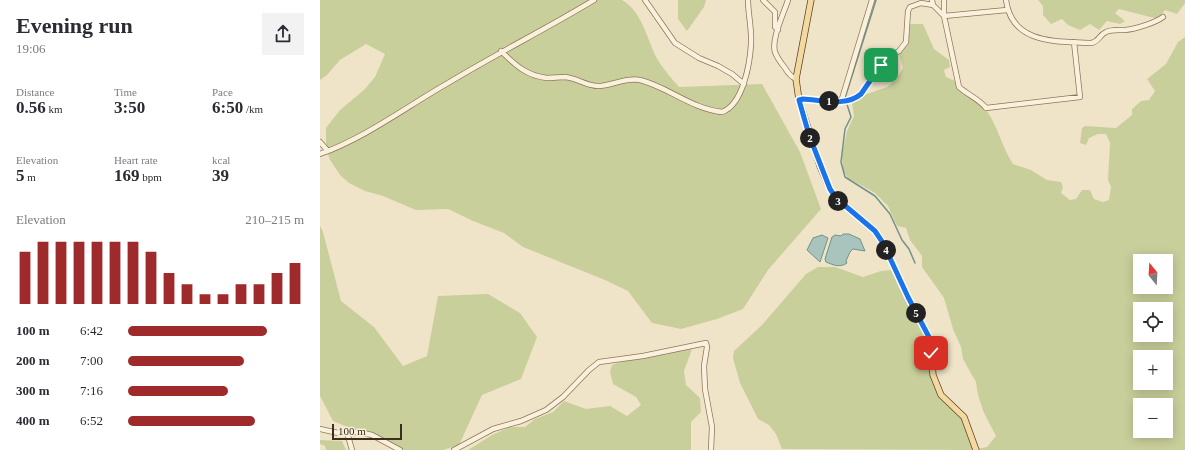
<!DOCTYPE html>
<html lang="en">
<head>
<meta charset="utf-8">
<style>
	:root { --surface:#fff; --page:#f2f2f3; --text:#2b2b33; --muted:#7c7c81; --accent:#9e2a2b }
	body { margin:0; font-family:Georgia,serif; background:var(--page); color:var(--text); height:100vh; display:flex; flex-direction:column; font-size:15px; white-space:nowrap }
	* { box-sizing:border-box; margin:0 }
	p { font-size:13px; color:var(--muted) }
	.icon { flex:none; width:22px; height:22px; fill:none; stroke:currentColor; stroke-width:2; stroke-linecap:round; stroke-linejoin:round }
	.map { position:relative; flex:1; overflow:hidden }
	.panel { display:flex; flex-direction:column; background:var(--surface); width:320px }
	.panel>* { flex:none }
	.needle { width:26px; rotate:342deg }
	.buttons { position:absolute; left:813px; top:254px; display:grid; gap:8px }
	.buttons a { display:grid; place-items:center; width:40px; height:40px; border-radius:0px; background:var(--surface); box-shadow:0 2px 10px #0003; font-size:20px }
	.scale { position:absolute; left:12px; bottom:10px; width:70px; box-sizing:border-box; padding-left:4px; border:2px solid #3d2e20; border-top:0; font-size:11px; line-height:14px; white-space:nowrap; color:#3d2e20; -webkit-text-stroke:3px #f7eed8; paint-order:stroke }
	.pin { position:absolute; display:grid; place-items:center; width:34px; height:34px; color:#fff; margin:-17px; border-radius:8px; box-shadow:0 2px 6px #0006 }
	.km { position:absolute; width:20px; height:20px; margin:-10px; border-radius:50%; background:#222; color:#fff; font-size:11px; line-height:20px; text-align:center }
	.round { display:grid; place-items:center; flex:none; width:42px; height:42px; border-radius:0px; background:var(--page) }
	.headline { display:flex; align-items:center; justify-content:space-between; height:68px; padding:0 16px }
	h1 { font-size:22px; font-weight:600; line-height:30px }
	.stats { display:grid; grid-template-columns:repeat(3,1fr); gap:6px; height:68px; padding:4px 16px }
	.stats div { display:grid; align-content:center }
	.stats b { font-size:17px; font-weight:600 }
	.stats small { font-size:11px; font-weight:400 }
	.stats p { font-size:11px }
	.chart { height:112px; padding:8px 16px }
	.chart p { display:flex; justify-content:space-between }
	.chart svg { width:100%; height:72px; margin-top:4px; stroke:var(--accent); stroke-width:6 }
	ul { padding:0 16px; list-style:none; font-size:13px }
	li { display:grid; grid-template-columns:64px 48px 1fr; align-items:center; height:30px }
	li i { height:10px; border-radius:5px; background:var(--accent) }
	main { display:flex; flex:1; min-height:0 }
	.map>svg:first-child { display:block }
	.green { fill:#c9cf9b; fill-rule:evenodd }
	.water { fill:#a9c4bc; stroke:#6f938a }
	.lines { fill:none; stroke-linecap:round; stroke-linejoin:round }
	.stream { stroke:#6f938a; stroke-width:1.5 }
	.minor-casing { stroke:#8d765c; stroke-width:6 }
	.major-casing { stroke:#5b4430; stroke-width:7 }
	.minor { stroke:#faf1dc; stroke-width:4.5 }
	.major { stroke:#f3d9a0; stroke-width:5.5 }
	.route-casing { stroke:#fff; stroke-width:8 }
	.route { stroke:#1a73e8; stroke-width:5 }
</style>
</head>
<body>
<main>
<section class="panel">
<div class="headline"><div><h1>Evening run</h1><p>19:06</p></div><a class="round"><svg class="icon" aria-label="share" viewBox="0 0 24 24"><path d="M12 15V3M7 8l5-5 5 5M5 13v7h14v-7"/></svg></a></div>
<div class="stats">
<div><p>Distance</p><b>0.56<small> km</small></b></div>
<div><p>Time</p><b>3:50</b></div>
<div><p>Pace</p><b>6:50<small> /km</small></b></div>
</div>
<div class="stats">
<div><p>Elevation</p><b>5<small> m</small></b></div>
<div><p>Heart rate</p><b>169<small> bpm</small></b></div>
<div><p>kcal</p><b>39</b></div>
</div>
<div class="chart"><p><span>Elevation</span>210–215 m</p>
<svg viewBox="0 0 160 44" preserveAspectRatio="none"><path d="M5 44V12M15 44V6M25 44V6M35 44V6M45 44V6M55 44V6M65 44V6M75 44V12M85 44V25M95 44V32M105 44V38M115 44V38M125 44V32M135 44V32M145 44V25M155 44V19"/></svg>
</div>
<ul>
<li><b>100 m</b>6:42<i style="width:79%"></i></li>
<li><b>200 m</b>7:00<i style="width:66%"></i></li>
<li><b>300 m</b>7:16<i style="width:57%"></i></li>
<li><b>400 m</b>6:52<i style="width:72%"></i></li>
</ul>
</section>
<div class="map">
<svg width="865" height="450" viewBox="0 0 865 450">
	<rect width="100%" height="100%" fill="#f0e4c8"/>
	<path class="green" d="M0,0h302c22,13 25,42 37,62 6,9 13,17 20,25l83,-3 38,68 21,57 -53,61 -25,39 -26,10 -36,10 -29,-6 -24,-32 -23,-11 -82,-33 -19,-14 -31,-12 -25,-12 -32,1 -33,-14 -18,-5 -16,-8 -9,-8 -10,-15 -4,-12v-20l14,-18 24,-20 11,-13 10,-23 -19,-10 -26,16 -13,15 -7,5z
		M358,0h28l-2,7 -17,24 -9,-12z
		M718,0h147v3l-8,11 -12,-4 -7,9 -39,-10 -4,4 10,8 -5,3 -13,-3 -8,9 -9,-6 -10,6 -12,-5 -6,-6 -11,5 -8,-9v-9z
		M590,24h13l11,25 15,11 1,7 -6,3 2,7 9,4c5,16 22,17 32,30 11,16 15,36 26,53l18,6 16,10 14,2 2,5 -2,6 9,7 6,-1 6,-9h8l4,9 9,3 6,-2 2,-13 -3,-7 2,-37 -4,-9h-8l-9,4 -3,7 -6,-2 2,-15 3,-2 31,2 16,-13v-6l9,-8 8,-1 6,-9 -8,-12 19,-15 12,-22 7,-5v413h-207l-1,-1 10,-2 9,-11 -12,-23 -6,-18 -2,-13 -13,-23 -2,-12 -8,-18 -9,-31 -22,-31v-11l-12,-16 -4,-12 -9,-2 -9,-20 -13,-13 -27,-15 -5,-7 -1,-16 5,-24 7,-15 -2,-13 12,-8 23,-8 8,-6 8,-13 -4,-14c9,-9 11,-17 11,-30zM820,261h26v26h-26zM820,309h26v26h-26zM820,357h26v26h-26zM820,405h26v26h-26z
		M0,226l3,6 18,69 33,26 29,39 24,-10 11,-60 50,-2 32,19 17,24 -16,42 -39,16 -23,50 -16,5h-39l-71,-29 -13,-25z
		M498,267h17l28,10 18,-6 10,-1 4,4 32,66 3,35 9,22 23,22 11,31 -191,-1 -6,-15 -7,-9 -11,-6 -18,-36 -7,-25 1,-7 28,-26 44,-51z
		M372,349l-8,22 2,14 14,13 1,14 -10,10v28h-223l24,-15 18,-8h15l10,-8 18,-7 11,-11 22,8 24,-3 17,10 14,-11 -5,-8 -23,-13 -3,-12 2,-7 17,-6z
		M0,440l22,1 4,9h-20l-1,-4 -5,-2z"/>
	<path class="water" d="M523,234h6l11,5 5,12 -12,-2 -3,3 -4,9 1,2c-7,5 -14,2 -21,-1l-1,-3 7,-22 3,-2 6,1z
		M502,235l6,3 -8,24 -13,-12 6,-12z"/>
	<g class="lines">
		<path class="stream" d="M556,0l-31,98 6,19 -6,12 -4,33 4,15 30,19 15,18 12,26 7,9 6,14"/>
		<g class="minor-casing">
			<path id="minor" d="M325,0l30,43 24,15 19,8 14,8 12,10
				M443,0l12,12v15l3,3
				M468,0c-4,13 -17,39 -13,52 2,6 6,11 10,16 3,5 6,9 11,11
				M612,0l1,5 11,11 63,-6
				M624,0v16l15,71c9,8 20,12 27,21l94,-11 -6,-55
				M686,0c6,45 51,41 85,43 8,-1 8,-8 15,-11 5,-3 12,-2 19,-2 10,-1 30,-7 38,-13
				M181,51c14,14 26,25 46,27 6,0 12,-1 18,-1 12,1 21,9 33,9 13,0 28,-9 42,-6 28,7 52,29 82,32 21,-7 28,-49 29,-68 1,-15 -3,-30 -3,-44
				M479,100l4,-1c19,1 42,8 58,-5l26,-36 12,-7 7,-9 2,-31 2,-4 11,-4 12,2
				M521,102l31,-102
				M0,142l8,9
				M0,154c45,-16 86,-47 128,-71 48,-29 98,-54 146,-83
				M0,429l18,4 21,-1 13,3 28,15
				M27,432l5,18
				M134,450l39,-21 28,-8 25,-11 17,-13 26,-27 10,-8 44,-6 63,-13 1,4 -3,19 1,23 7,38 -1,23"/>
		</g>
		<g class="major-casing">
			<path id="major" d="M491,0l-15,79 3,21 21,66 10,23 6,9 39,33 8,12 25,54 22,42 3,36 8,20 23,22 12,33"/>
		</g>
		<use href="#minor" class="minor"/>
		<use href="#major" class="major"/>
	</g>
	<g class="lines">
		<g class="route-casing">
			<path id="route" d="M561,65l-20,29c-15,13 -39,6 -58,5l-4,1 10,35 21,54 6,9 39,33 8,12 25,54 22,42 1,14"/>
		</g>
		<use href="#route" class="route"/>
	</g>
</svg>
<div class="buttons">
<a><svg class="needle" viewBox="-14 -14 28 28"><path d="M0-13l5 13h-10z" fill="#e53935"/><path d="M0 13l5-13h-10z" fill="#7c7c81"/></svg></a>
<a><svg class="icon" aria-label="locate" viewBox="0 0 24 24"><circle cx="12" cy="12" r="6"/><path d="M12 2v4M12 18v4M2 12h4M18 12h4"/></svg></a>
<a>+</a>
<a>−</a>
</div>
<div class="scale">100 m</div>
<div class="pin" style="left:561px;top:65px;background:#1e9e55"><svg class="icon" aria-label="arrive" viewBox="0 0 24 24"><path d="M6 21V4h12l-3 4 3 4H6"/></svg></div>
<div class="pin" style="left:611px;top:353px;background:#d93025"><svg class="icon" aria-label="check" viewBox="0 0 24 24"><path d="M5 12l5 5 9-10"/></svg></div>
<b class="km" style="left:509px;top:101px">1</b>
<b class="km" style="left:490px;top:138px">2</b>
<b class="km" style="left:518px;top:201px">3</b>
<b class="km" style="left:566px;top:250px">4</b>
<b class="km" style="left:596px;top:313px">5</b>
</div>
</main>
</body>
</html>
